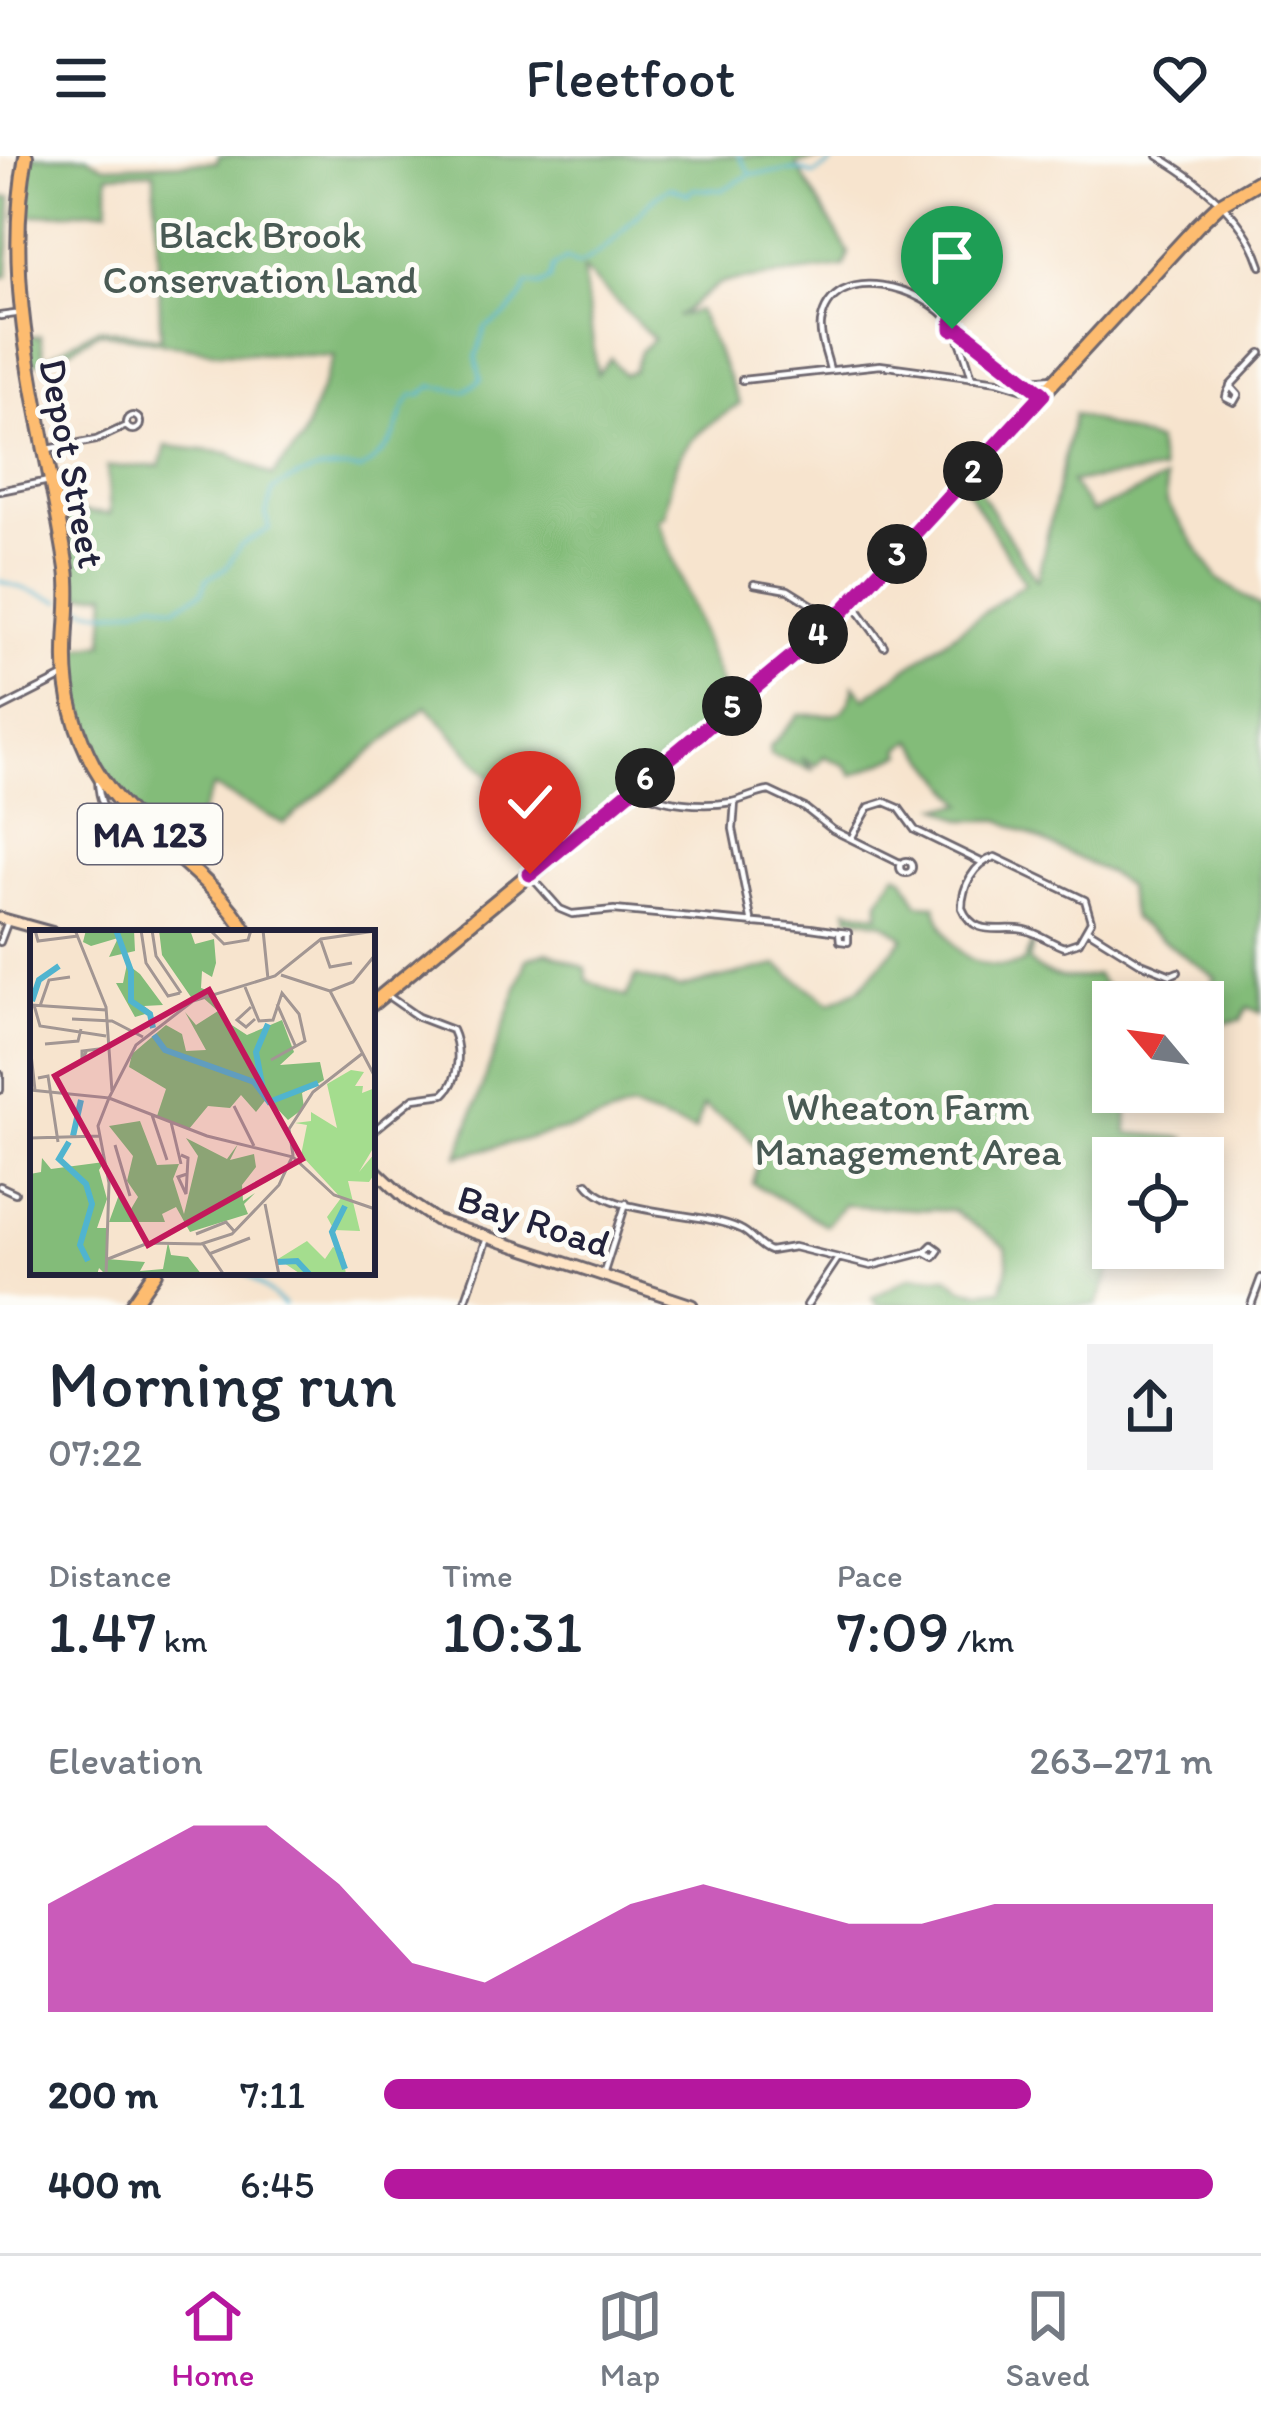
<!DOCTYPE html>
<html lang="en">
<head>
<meta charset="utf-8">
<style>
	:root { --surface:#fff; --page:#f2f2f3; --text:#1f2937; --muted:#747a83; --line:#e0e1e3; --accent:#b5179e }
	body { margin:0; font-family:Itim,sans-serif; background:var(--page); color:var(--text); height:100vh; display:flex; flex-direction:column; font-size:45px; white-space:nowrap }
	* { box-sizing:border-box; margin:0 }
	p { font-size:39px; color:var(--muted) }
	.icon { flex:none; width:66px; height:66px; fill:none; stroke:currentColor; stroke-width:2; stroke-linecap:round; stroke-linejoin:round }
	.map { position:relative; height:1149px; overflow:hidden }
	.details { display:flex; flex-direction:column; background:var(--surface); flex:1 }
	.details>* { flex:none }
	.needle { width:78px; rotate:299deg }
	.buttons { position:absolute; left:1092px; top:825px; display:grid; gap:24px }
	.buttons a { display:grid; place-items:center; width:132px; height:132px; border-radius:0px; background:var(--surface); box-shadow:0 6px 18px #0003; font-size:60px }
	.pin { position:absolute; display:grid; place-items:center; width:102px; height:102px; color:#fff; margin:-123px -51px; border-radius:50% 50% 50% 0; rotate:-45deg; box-shadow:0 0 12px #0007 }
	.pin .icon { rotate:45deg }
	.km { position:absolute; width:60px; height:60px; margin:-30px; border-radius:50%; background:#222; color:#fff; font-size:33px; line-height:60px; text-align:center }
	.round { display:grid; place-items:center; flex:none; width:126px; height:126px; border-radius:0px; background:var(--page) }
	.overview { display:flex; align-items:center; justify-content:space-between; height:204px; padding:0 48px }
	h1 { font-size:66px; font-weight:600; line-height:90px }
	.metrics { display:grid; grid-template-columns:repeat(3,1fr); gap:18px; height:204px; padding:12px 48px }
	.metrics div { display:grid; align-content:center }
	.metrics b { font-size:60px; font-weight:600 }
	.metrics small { font-size:33px; font-weight:400 }
	.metrics p { font-size:33px }
	.chart { height:336px; padding:24px 48px }
	.chart p { display:flex; justify-content:space-between }
	.chart svg { width:100%; height:216px; margin-top:12px; fill:var(--accent); opacity:.7 }
	ul { padding:0 48px; list-style:none; font-size:39px }
	li { display:grid; grid-template-columns:192px 144px 1fr; align-items:center; height:90px }
	li i { height:30px; border-radius:15px; background:var(--accent) }
	header { display:flex; justify-content:space-between; align-items:center; height:156px; padding:0 48px; background:var(--surface); font-size:54px; font-weight:600 }
	.dock { display:flex; justify-content:space-around; align-items:center; height:168px; border-top:3px solid var(--line); background:var(--surface); font-size:33px; color:var(--muted) }
	.dock a { display:grid; justify-items:center; gap:6px }
	.dock .selected { color:var(--accent) }
	.map>svg:first-child { display:block }
	.forest { fill:#83bc79; stroke:#526f5a; stroke-width:3; fill-rule:evenodd }
	.lines { fill:none; stroke-linecap:round; stroke-linejoin:round }
	.stream { stroke:#50b4cf; stroke-width:3 }
	.minor-casing { stroke:#6d666e; stroke-width:10 }
	.secondary-casing { stroke:#6d666e; stroke-width:15 }
	.primary-casing { stroke:#6d666e; stroke-width:18 }
	.trunk-casing { stroke:#6d666e; stroke-width:18 }
	.minor { stroke:#fff; stroke-width:4.5 }
	.secondary { stroke:#fee4c6; stroke-width:9 }
	.primary { stroke:#fdbc70; stroke-width:12 }
	.trunk { stroke:#fdbc70; stroke-width:12 }
	.route-casing { stroke:#fff; stroke-width:24 }
	.route { stroke:#b5179e; stroke-width:15 }
	.labels { text-anchor:middle; stroke-width:10; stroke-linejoin:round; paint-order:stroke }
	.shield { fill:#fdfcf7; stroke:#646373; stroke-width:3 }
	.shield-label { font-size:36px; font-weight:bold; fill:#22223b }
	.park-label { font-size:39px; fill:#495a54; stroke:#fdfcf7 }
	.street-label { font-size:39px; fill:#22223b; stroke:#fdfcf7 }
	.inset-river { fill:none; stroke:#50b4cf; stroke-width:6 }
	.inset-road { fill:none; stroke:#a29693; stroke-width:3 }
	.view { fill:#c2185b; fill-opacity:0.15; stroke:#c2185b; stroke-width:6 }
	.inset-edge { fill:none; stroke:#22223b; stroke-width:6 }
</style>
</head>
<body>
<header><svg class="icon" aria-label="menu" viewBox="0 0 24 24"><path d="M4 6h16M4 12h16M4 18h16"/></svg>Fleetfoot<svg class="icon" aria-label="heart" viewBox="0 0 24 24"><path d="M12 20l-8-8c-3-5 5-10 8-4 3-6 11-1 8 4z"/></svg></header>
<div class="map">
<svg width="1261" height="1149" viewBox="0 0 1261 1149">
	<rect width="100%" height="100%" fill="#fdfcf7"/>
	<filter id="ink" filterUnits="userSpaceOnUse"><feTurbulence type="fractalNoise" baseFrequency=".00833" numOctaves="2"/><feDisplacementMap in="SourceGraphic" scale="24" xChannelSelector="R" yChannelSelector="G"/><feConvolveMatrix kernelMatrix="1 2 1 2 8 2 1 2 1" color-interpolation-filters="sRGB"/></filter>
	<filter id="wash" filterUnits="userSpaceOnUse"><feTurbulence type="fractalNoise" baseFrequency=".004" numOctaves="4" result="noise"/><feDisplacementMap in="SourceGraphic" scale="48" xChannelSelector="R" yChannelSelector="G"/><feGaussianBlur stdDeviation="2.7" result="paint"/><feColorMatrix in="noise" values="0 0 0 0 0 0 0 0 0 0 0 0 0 0 0 0 0 1.4 0 .05"/><feComposite in="paint" operator="in"/></filter>
	<g filter="url(#wash)">
		<rect width="100%" height="100%" fill="#f7e4ce"/>
		<path class="forest" d="M30,0h56l19,10 112,-4 2,-6h614l-37,8 53,89 -5,14 -124,16 -43,34 21,-7 42,94c-56,36 -65,45 -75,112l-7,3 71,186 -175,144 -127,-143 -143,118 -71,-37 -30,65c-73,-58 -106,-107 -112,-203l33,-6 3,-50 -34,3 -14,-86 51,4 -3,-47 53,-1 6,-20 62,7 44,23 29,-34 33,-86 -116,-4 -119,-20 -47,29 -25,3 -4,-26 17,-2 4,23 54,-31 63,10 -7,-166 -46,2v35l-92,8zM583,113l71,70 -14,12 -6,20 -10,4 -13,-17 -14,16z
			M0,41l11,1 -3,78 -8,1z
			M1074,258l82,28 6,29 -91,11 21,30 73,-33 2,24 51,76 43,28v406l-13,-6 -7,13 -38,6 -3,-24 16,-24 -83,-59 -7,-33 -16,-12 -110,-54h-37l-23,-13 24,-3 -51,-64 -13,9 3,5 -50,21 -7,-9 -22,-10 -7,9 -16,-7 13,12 -44,-15v-8l29,-32c35,-1 47,8 55,-30l11,13 160,-115 -61,-98 7,-7 66,103z
			M896,717l8,5 14,26 17,1c13,44 38,71 88,58l11,-25 -5,24c22,18 39,19 67,13l12,14 42,13h-37v90h15l-1,41 58,5 -23,20h-49v90h6l-22,57h-220l-5,-7 39,-21h37l14,11 18,4 22,-3 6,-22 -2,-20 -53,-36 -109,-6 -18,20 -74,-42 9,-31 -19,-22 -39,-24 -8,25 -64,-22 -43,15 -130,32 69,-197 20,-7 39,16 1,12 39,17 10,-21 43,12 98,-23 53,38 29,-14 45,-51 -20,-15 -35,-7 -2,-7 32,6v-14z"/>
		<g class="lines">
			<path class="stream" d="M739,0l12,18
				M0,425l61,20
				M76,448c23,13 55,8 78,-3l22,6 26,-15 5,-13 19,-11 14,-22 29,-17 -3,-15 7,-24c31,-19 51,-24 88,-20 14,-10 29,-22 35,-38 6,-16 6,-26 18,-38l6,1 12,-9 33,5 16,-11 -5,-23 9,-29c20,-11 35,-22 42,-44l13,2 10,-6 3,-13 14,-8 10,6c43,-19 55,-54 93,-78l18,7 5,-5 29,1 29,-16 51,-4 12,5 17,-11 4,-8
				M244,1116l40,33"/>
		</g>
	</g>
	<g filter="url(#ink)">
		<g class="lines">
			<g class="minor-casing">
				<path id="minor" d="M1158,0c42,25 88,62 103,110
					M0,160l15,-2
					M953,168l86,66
					M830,214c-3,-15 -11,-32 -9,-47 11,-65 107,-35 131,1 9,15 15,37 20,54
					M742,224l138,-15 118,16 39,12
					M1029,224l24,-2
					M1230,230l8,9 -4,7 -8,-4c0,-5 3,-9 5,-13l30,-32
					M126 267a7 7 0 1 1 14 0a7 7 0 1 1-14 0Z
					M48,293l48,-9 30,-14
					M0,335l49,-10
					M754,428l34,6 37,23
					M852,446l32,44
					M0,553l65,-33
					M98,623c1,43 32,67 71,77
					M637,633c24,15 67,18 95,13 13,-3 24,-9 37,-11l36,17 28,22 67,33
					M735,646l-2,27 19,95
					M852,681l17,-30 16,-5 14,6 16,22 66,32
					M995,701l90,43 6,21 -12,21 -15,5c-13,-4 -25,-14 -39,-17 -25,-5 -50,9 -63,-22 0,-21 12,-45 33,-51z
					M900 711a6 6 0 1 1 12 0a6 6 0 1 1-12 0Z
					M529,718l31,35 12,5 42,-4 197,18 28,4 1,9 8,1v-9l-9,-1
					M1088,774l53,33 30,12 7,-3
					M0,786l8,-21
					M0,918v16
					M372,976l42,-34 30,-4c16,-14 17,-45 8,-64l-34,-13 -30,-21
					M587,1027c26,34 115,27 153,46 12,5 17,17 30,22l24,-4 77,19 54,-14 7,-7 7,5 -5,7 -9,-5
					M0,1030l15,7
					M603,1119l23,-72
					M464,1149l23,-67
					M807,1149l30,-45
					M1251,1149l10,-27"/>
			</g>
			<g class="secondary-casing">
				<path id="secondary" d="M0,762l54,15
					M372,1011l36,34 28,19 256,85"/>
			</g>
			<g class="primary-casing">
				<path id="primary" d="M372,848l458,-379 368,-400 22,-21 41,-24"/>
			</g>
			<g class="trunk-casing">
				<path id="trunk" d="M26,0c-26,141 20,274 41,413 4,28 -1,55 -1,83 -1,39 9,79 28,114 38,68 113,100 153,167
					M132,1149l23,-33"/>
			</g>
			<use href="#minor" class="minor"/>
			<use href="#secondary" class="secondary"/>
			<use href="#primary" class="primary"/>
			<use href="#trunk" class="trunk"/>
		</g>
	</g>
	<g class="lines" filter="url(#ink)">
		<g class="route-casing">
			<path id="route" d="M530,718l300,-249 213,-231 -91,-71v6"/>
		</g>
		<use href="#route" class="route"/>
	</g>
	<g class="labels">
		<rect class="shield" x="78" y="648" width="144" height="60" rx="9"/>
		<g class="shield-label">
			<text x="150" y="691">MA 123</text>
		</g>
		<g class="park-label">
			<text x="260" y="92">Black Brook<tspan x="260" dy="45">Conservation Land</tspan></text>
			<text x="908" y="964">Wheaton Farm<tspan x="908" dy="45">Management Area</tspan></text>
		</g>
		<g class="street-label">
			<text transform="translate(73 307) rotate(79)" y="14">Depot Street</text>
			<text transform="translate(534 1064) rotate(18)" y="14">Bay Road</text>
		</g>
	</g>
	<g transform="translate(30 774)">
		<rect width="345" height="345" fill="#f7e4ce"/>
		<path d="M321,140l13,2 -9,14h8l-1,7 13,-5v57l-16,27 16,-19v20l-6,9 -21,-1 12,50 -26,-1 -7,-13 14,-19 -40,-43 6,-30 -12,-2 16,-2v-9l26,16 -10,-44zM277,311l18,18 8,-12 10,5 3,23h-44l-24,-16z" fill="#a4dd8e"/>
		<path d="M56,0h48l1,21 -26,6 9,-19 -27,8 -8,-4zM129,0h31l5,14 19,-5 2,24 -4,14 -10,-6 -1,17 14,5 9,27 23,15 35,-15 12,32 -14,13 40,-3 4,18 -22,13 2,15 -16,12 -21,-22 -11,14 -15,-17 -11,13 -22,-2 -19,23 -32,-13 9,-27 -37,-22 3,-13 34,-29 16,9 4,17 20,-1 -21,-38 11,13 22,-14 -17,-15 -8,4 -31,-45zM97,34l13,10 23,31 -19,1 8,6 -17,5 -19,-34h7zM110,191l17,44 22,-1 -6,15 11,35 14,-58 -12,-18 41,21 11,-15 -8,16 24,-6 2,13 -14,18 1,16 12,-8 -11,11 4,10 -58,18 -14,-25 -14,7 3,8h-56l11,-30 11,17 7,-12 -11,-16 6,-25 -24,-30zM12,228l9,11 53,-7 -5,8 8,29 -10,29h11l-1,31 38,3 -5,9 23,-2 5,-27 3,13 17,2 14,18h-96l-7,-7 -2,7h-67v-101l11,-2z" fill="#83bc79"/>
		<path class="inset-river" d="M86,0l15,41v30l19,13 3,14M2,71l7,-21 20,-14M124,105l11,15 89,32 15,20 49,-19M233,160l-7,-38 12,-28M43,206l8,-36M39,212l-10,17 27,25 6,20 -12,41 8,16M247,332l20,-1 13,14M315,339l-13,-37 13,-26"/>
		<path class="inset-road" d="M5,0l3,11 40,-5M45,0l31,77 6,84M111,0l5,33 22,33 12,-3M122,0l4,26 25,37M180,0l14,14 24,-4 3,-10M233,0l5,49M291,11l9,26 22,-4M251,45l49,16 45,86M215,57l14,34 14,-1 9,-27 17,21 6,27 -34,19M300,61l23,-9 22,-27M247,74l18,41M1,75l75,5M4,75l6,21 66,10M10,76l9,-26 21,-3M221,77l-14,13 9,7 9,-8M42,89l40,2 31,16M15,114l33,-3 3,-12M0,115l5,45M57,120l-5,10v-9l25,-3M8,148l10,-2 10,66M0,160l79,8 27,-53 57,-44 82,-25 46,-37 54,-8M204,176l20,40M122,185l15,45M141,192l10,42M0,208l70,-2M85,215l15,51M151,225l7,3 -2,36 -8,-17 9,-3M235,274l14,71M166,304l30,-12 8,9M173,314l21,31M179,324l41,-16M78,329l40,-16 53,1 31,-10 47,-49 14,-30 -4,-26 24,-37 50,-39M76,345l3,-92 -11,-57 11,-28 98,38 86,21 41,38 41,14"/>
		<path class="view" d="M179,60l93,169 -154,86 -93,-169z"/>
		<rect width="345" height="345" class="inset-edge"/>
	</g>
</svg>
<div class="buttons">
<a><svg class="needle" viewBox="-14 -14 28 28"><path d="M0-13l5 13h-10z" fill="#e53935"/><path d="M0 13l5-13h-10z" fill="#747a83"/></svg></a>
<a><svg class="icon" aria-label="locate" viewBox="0 0 24 24"><circle cx="12" cy="12" r="6"/><path d="M12 2v4M12 18v4M2 12h4M18 12h4"/></svg></a>
</div>
<div class="pin" style="left:952px;top:173px;background:#1e9e55"><svg class="icon" aria-label="arrive" viewBox="0 0 24 24"><path d="M6 21V4h12l-3 4 3 4H6"/></svg></div>
<div class="pin" style="left:530px;top:718px;background:#d93025"><svg class="icon" aria-label="check" viewBox="0 0 24 24"><path d="M5 12l5 5 9-10"/></svg></div>
<b class="km" style="left:973px;top:315px">2</b>
<b class="km" style="left:897px;top:398px">3</b>
<b class="km" style="left:818px;top:478px">4</b>
<b class="km" style="left:732px;top:550px">5</b>
<b class="km" style="left:645px;top:622px">6</b>
</div>
<section class="details">
<div class="overview"><div><h1>Morning run</h1><p>07:22</p></div><a class="round"><svg class="icon" aria-label="share" viewBox="0 0 24 24"><path d="M12 15V3M7 8l5-5 5 5M5 13v7h14v-7"/></svg></a></div>
<div class="metrics">
<div><p>Distance</p><b>1.47<small> km</small></b></div>
<div><p>Time</p><b>10:31</b></div>
<div><p>Pace</p><b>7:09<small> /km</small></b></div>
</div>
<div class="chart"><p><span>Elevation</span>263–271 m</p>
<svg viewBox="0 0 160 44" preserveAspectRatio="none"><path d="M0 44V22L10 14L20 6L30 6L40 18L50 34L60 38L70 30L80 22L90 18L100 22L110 26L120 26L130 22L140 22L150 22L160 22V44z"/></svg>
</div>
<ul>
<li><b>200 m</b>7:11<i style="width:78%"></i></li>
<li><b>400 m</b>6:45<i style="width:100%"></i></li>
</ul>
</section>
<nav class="dock">
<a class="selected"><svg class="icon" aria-label="home" viewBox="0 0 24 24"><path d="M3 11l9-7 9 7M6 9v11h12V9"/></svg>Home</a>
<a><svg class="icon" aria-label="map" viewBox="0 0 24 24"><path d="M3 6l6-2 6 2 6-2v14l-6 2-6-2-6 2zM9 4v14M15 6v14"/></svg>Map</a>
<a><svg class="icon" aria-label="saved" viewBox="0 0 24 24"><path d="M7 4h10v16l-5-4-5 4z"/></svg>Saved</a>
</nav>
</body>
</html>
